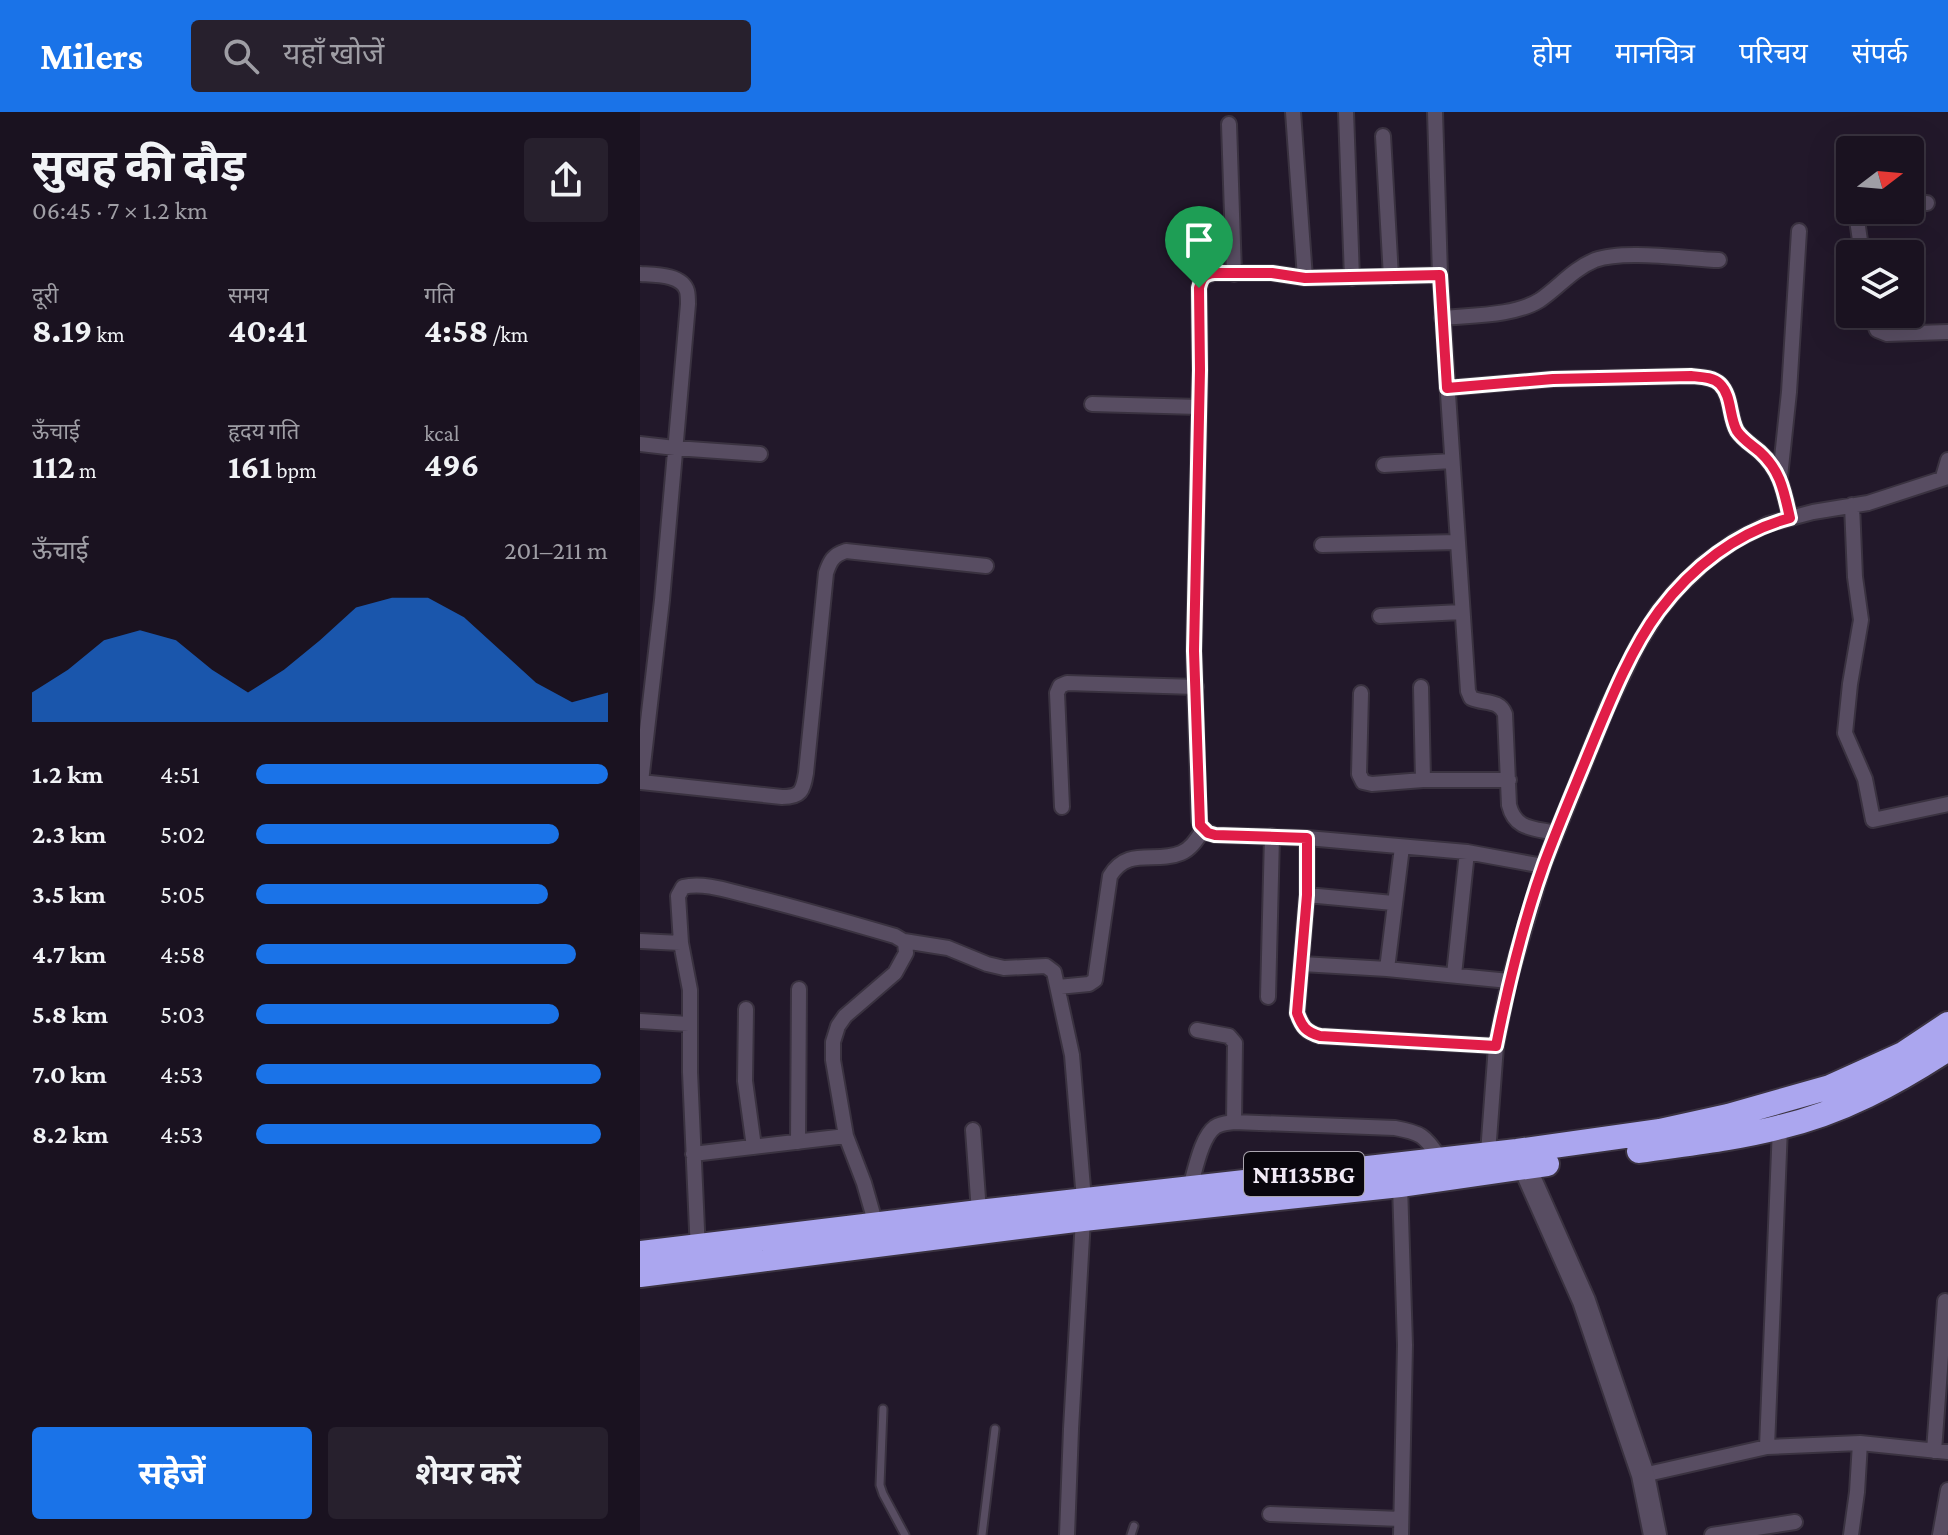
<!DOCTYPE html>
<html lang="hi">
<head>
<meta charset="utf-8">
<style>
	:root { --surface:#1a1220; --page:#27202d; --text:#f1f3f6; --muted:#9f9ea5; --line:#38323e; --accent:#1a73e8 }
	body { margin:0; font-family:"Crimson Pro","Noto Sans Devanagari",serif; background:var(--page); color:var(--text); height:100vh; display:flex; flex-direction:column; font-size:30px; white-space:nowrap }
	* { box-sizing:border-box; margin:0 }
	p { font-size:26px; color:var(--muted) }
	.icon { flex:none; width:44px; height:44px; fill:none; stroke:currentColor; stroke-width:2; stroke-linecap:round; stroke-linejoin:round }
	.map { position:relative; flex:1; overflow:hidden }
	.side { display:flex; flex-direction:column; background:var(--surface); width:640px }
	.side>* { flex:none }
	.needle { width:52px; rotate:74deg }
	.controls { position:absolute; left:1196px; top:24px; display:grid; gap:16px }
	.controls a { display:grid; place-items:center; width:88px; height:88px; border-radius:8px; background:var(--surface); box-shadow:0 8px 32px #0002,0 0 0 2px var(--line); font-size:40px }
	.pin { position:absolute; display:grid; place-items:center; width:68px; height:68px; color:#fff; margin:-82px -34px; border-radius:50% 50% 50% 0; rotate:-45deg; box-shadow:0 0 8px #0007 }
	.pin .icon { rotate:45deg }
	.round { display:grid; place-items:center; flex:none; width:84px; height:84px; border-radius:8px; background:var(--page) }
	.summary { display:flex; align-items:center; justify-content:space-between; height:136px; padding:0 32px }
	h1 { font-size:44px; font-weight:700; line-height:60px }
	.metrics { display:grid; grid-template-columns:repeat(3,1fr); gap:12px; height:136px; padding:8px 32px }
	.metrics div { display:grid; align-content:center }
	.metrics b { font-size:34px; font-weight:700 }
	.metrics small { font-size:22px; font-weight:400 }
	.metrics p { font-size:22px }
	.chart { height:224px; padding:16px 32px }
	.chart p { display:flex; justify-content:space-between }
	.chart svg { width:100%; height:144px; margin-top:8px; fill:var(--accent); opacity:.7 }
	.action { display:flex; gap:16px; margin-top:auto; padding:16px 32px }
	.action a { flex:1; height:92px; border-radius:8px; background:var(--accent); color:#fff; font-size:32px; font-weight:700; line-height:92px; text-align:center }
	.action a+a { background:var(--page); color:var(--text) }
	ul { padding:0 32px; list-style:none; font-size:26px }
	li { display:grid; grid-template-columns:128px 96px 1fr; align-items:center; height:60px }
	li i { height:20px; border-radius:10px; background:var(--accent) }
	header { display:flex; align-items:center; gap:48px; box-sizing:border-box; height:112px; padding:0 40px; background:var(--accent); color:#fff }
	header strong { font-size:38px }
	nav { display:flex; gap:44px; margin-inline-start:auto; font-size:28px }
	.search { width:560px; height:72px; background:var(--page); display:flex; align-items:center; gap:20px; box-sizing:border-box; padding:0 28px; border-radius:8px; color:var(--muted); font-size:30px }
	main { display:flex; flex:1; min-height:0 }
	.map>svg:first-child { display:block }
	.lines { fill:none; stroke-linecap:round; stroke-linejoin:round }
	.lane-casing { stroke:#3a3240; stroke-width:11 }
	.street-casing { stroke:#3a3240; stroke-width:18 }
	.secondary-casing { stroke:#3a3240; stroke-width:26 }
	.highway-casing { stroke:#3a3240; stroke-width:28 }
	.lane { stroke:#584d62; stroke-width:7 }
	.street { stroke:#584d62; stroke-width:14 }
	.secondary { stroke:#584d62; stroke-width:22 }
	.highway { stroke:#aba6ef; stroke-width:24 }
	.route-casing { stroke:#fff; stroke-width:16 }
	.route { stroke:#e11d48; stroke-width:10 }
	.labels { text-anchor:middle; stroke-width:6; stroke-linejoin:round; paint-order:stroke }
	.shield { fill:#09060d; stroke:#aba6b0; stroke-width:2 }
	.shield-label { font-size:26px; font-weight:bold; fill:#f1eaf6 }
</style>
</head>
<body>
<header>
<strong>Milers</strong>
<div class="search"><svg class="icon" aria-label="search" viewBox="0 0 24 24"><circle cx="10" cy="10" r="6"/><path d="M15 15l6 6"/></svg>यहाँ खोजें</div>
<nav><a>होम</a><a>मानचित्र</a><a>परिचय</a><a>संपर्क</a></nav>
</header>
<main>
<section class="side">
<div class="summary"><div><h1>सुबह की दौड़</h1><p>06:45 · 7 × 1.2 km</p></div><a class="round"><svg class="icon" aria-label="share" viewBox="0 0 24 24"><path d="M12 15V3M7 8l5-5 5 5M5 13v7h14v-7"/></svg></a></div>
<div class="metrics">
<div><p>दूरी</p><b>8.19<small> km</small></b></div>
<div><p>समय</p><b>40:41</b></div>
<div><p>गति</p><b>4:58<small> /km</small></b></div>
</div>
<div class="metrics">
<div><p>ऊँचाई</p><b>112<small> m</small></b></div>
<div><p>हृदय गति</p><b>161<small> bpm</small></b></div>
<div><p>kcal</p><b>496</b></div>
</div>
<div class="chart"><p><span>ऊँचाई</span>201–211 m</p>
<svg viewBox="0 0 160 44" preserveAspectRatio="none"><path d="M0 44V35L10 28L20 19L30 16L40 19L50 28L60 35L70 28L80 19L90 9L100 6L110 6L120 12L130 22L140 32L150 38L160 35V44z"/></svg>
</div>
<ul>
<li><b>1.2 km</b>4:51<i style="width:100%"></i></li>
<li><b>2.3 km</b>5:02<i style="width:86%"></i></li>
<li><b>3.5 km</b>5:05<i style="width:83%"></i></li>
<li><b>4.7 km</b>4:58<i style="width:91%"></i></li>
<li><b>5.8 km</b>5:03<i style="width:86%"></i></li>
<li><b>7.0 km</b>4:53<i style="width:98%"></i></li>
<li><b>8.2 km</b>4:53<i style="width:98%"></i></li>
</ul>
<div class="action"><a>सहेजें</a><a>शेयर करें</a></div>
</section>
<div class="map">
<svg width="1308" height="1423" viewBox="0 0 1308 1423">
	<rect width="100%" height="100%" fill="#22182a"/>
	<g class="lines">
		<g class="lane-casing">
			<path id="lane" d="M243,1297l-3,76 3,9 22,41
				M342,1423l13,-106
				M491,1423l3,-9"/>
		</g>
		<g class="street-casing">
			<path id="street" d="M653,0l12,166
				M706,0l6,166
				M795,0l5,163 28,416 3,7c13,6 28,1 34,16l4,91c6,25 25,23 47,28
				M589,12l5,150
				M743,24l8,141
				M1270,92l17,-1
				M1219,98l-2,10 5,34
				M0,162c14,1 42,0 47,17 1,4 1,8 1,13l-26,296 -21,182 141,15c19,0 21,-6 24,-24l20,-200c4,-12 7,-18 20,-22l140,15
				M800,163l-135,3 -33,-5h-58l-9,3 -4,4 -2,8 1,82 -6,281 5,169 4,10 12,5 92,3 160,14 76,14
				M1231,202l6,16 10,4 61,-2
				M802,206c29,-3 73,-2 98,-18 19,-13 33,-31 55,-40 29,-11 92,-1 124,0
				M807,276l106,-9 138,-3c10,1 22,1 29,8 12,12 9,33 17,47 6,9 15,14 23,21 21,19 24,40 30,66
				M452,292l107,3
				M0,332l35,4 85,6
				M744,353l68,-4
				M1140,365l9,-85 10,-161
				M1303,365l5,-17
				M1212,393l3,72 6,43 -11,64 -5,49 20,46 8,41 75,-16
				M682,433l136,-3
				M740,504l82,-4
				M781,575l2,93
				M721,581l-2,81 4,8 9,2 51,-4h86
				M422,695l-5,-114 3,-7 7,-3 129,4
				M667,726v57l-10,118c5,14 9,19 23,23l176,10
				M667,783l86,8
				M0,829l41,2
				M264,829l44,7 39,16 17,4 42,-2 8,6 18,83 12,145
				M662,852l85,5 122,12
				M747,857l15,-122
				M814,863l13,-123
				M418,875l31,-3 6,-4 15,-104c18,-30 45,-12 71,-23 10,-4 16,-14 22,-23
				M628,885l4,-161
				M106,897l-1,72 9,66
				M0,909l49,3
				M557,918l32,6 6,7 -1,79
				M333,1018l6,82
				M158,1030l1,-153
				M848,1041l8,-107 13,-65 34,-115 64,-158 30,-62 21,-34 19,-23 28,-27 31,-22 32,-16 45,-12 55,-9 80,-26
				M53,1042l153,-18
				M760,1073l5,160 -4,190
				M550,1075c5,-15 11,-50 25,-60 6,-4 12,-4 19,-5l161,6c28,5 29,8 45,30
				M58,1140l-8,-180v-82l-9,-47 -3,-47 5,-9c21,-5 46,4 67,9 49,12 97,26 145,40l10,6 1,11 -11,20 -50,43 -7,10 -5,16v18l13,76 18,47 12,42
				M1127,1335l13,-320
				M1294,1339l11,-150
				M1003,1363l124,-28 93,-4 88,9
				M630,1402l131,5
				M427,1423l4,-106 12,-210
				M1072,1423l83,-13
				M1211,1423l6,-43 3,-49
				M1300,1423l8,-45"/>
		</g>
		<g class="secondary-casing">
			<path id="secondary" d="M878,1040l66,149 59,174 12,60"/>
		</g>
		<g class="highway-casing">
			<path id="highway" d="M999,1039c46,-7 95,-12 141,-24 61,-14 116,-44 168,-78
				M0,1141l339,-41 538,-61 143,-20 68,-15 102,-29 73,-33 45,-30
				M0,1163l443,-56 317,-34 147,-21"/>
		</g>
		<use href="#lane" class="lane"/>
		<use href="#street" class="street"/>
		<use href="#secondary" class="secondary"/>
		<use href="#highway" class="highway"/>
	</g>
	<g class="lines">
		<g class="route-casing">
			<path id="route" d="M574,161h58l33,5 135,-3 7,113 106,-9 138,-3c10,1 22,1 29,8 12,12 9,33 17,47 6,9 15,14 23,21 21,19 24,40 30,66 -53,14 -98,49 -131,93 -29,39 -51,95 -70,141 -15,37 -31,74 -45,112 -21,59 -36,121 -48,182l-176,-10c-14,-4 -18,-9 -23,-23l10,-118v-57l-92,-3 -7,-2 -8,-8 -6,-174 6,-281 -1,-82c2,-9 5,-14 15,-15z"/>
		</g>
		<use href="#route" class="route"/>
	</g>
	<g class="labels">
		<rect class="shield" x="604" y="1040" width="120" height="44" rx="6"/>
		<g class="shield-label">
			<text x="664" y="1071">NH135BG</text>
		</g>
	</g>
</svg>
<div class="controls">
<a><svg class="needle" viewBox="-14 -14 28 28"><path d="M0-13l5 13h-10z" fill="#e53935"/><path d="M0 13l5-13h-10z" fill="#9f9ea5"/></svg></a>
<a><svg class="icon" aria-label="layers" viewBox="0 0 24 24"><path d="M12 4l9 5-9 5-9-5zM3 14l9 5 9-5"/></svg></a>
</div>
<div class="pin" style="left:559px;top:176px;background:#1e9e55"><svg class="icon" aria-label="arrive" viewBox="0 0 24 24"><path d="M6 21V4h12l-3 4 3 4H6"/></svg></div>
</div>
</main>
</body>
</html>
